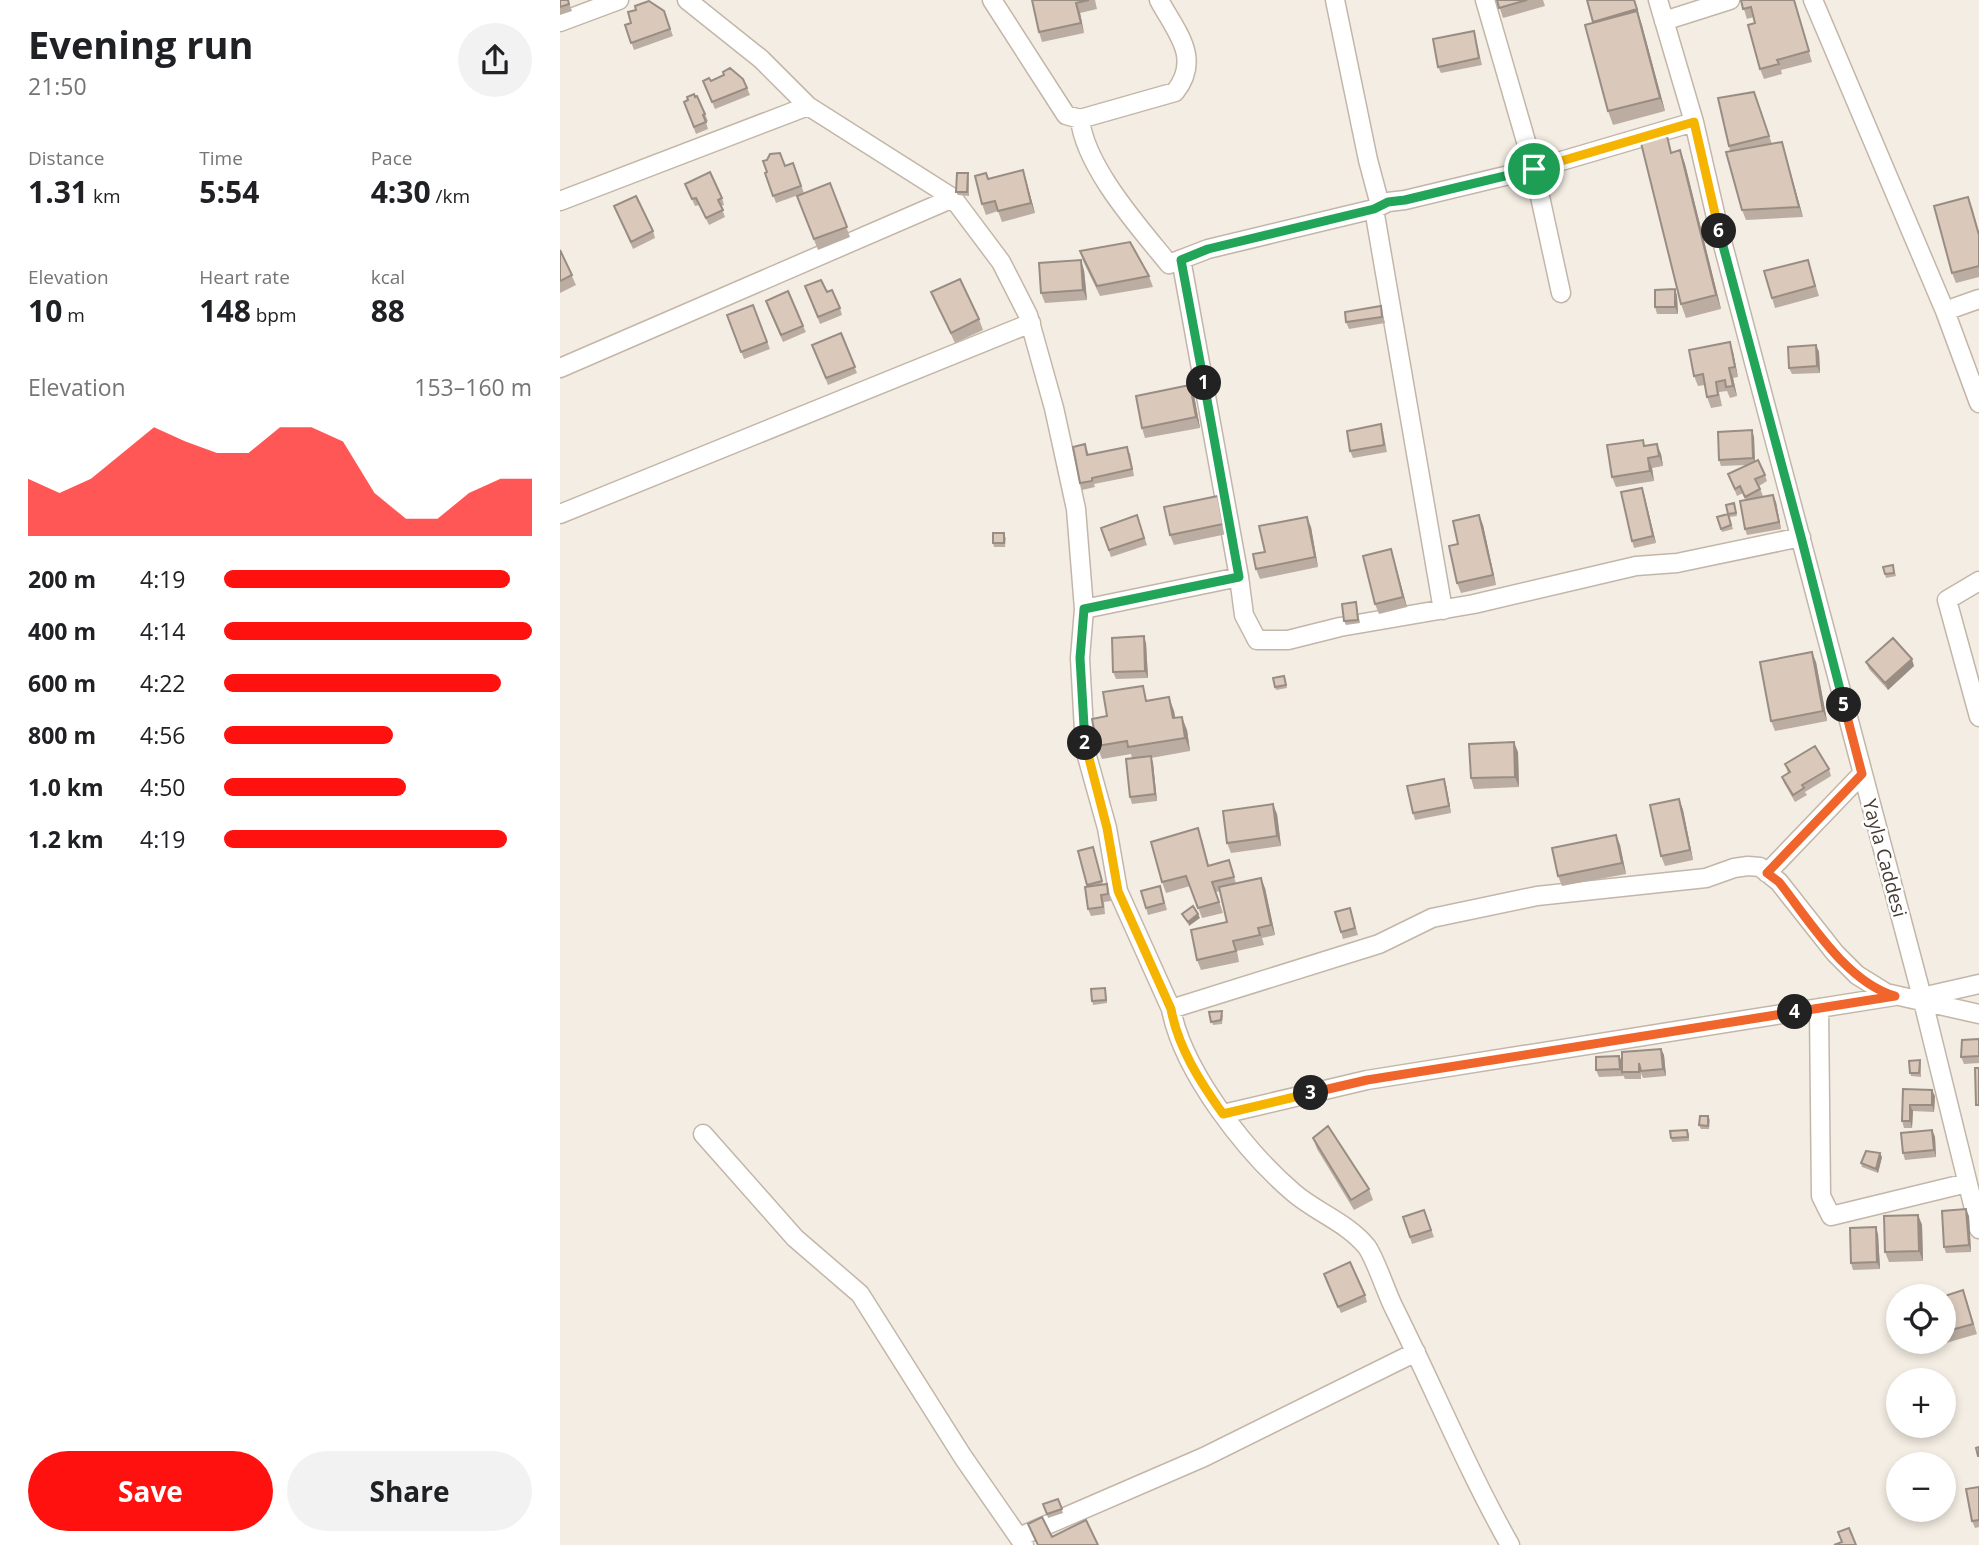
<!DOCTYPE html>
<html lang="en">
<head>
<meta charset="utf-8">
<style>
	:root { --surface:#fff; --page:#f2f2f2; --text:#202124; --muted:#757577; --accent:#ff110f }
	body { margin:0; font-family:"Open Sans",sans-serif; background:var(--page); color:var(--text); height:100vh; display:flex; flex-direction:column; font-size:26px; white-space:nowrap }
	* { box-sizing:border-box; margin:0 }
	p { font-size:23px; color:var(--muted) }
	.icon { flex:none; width:38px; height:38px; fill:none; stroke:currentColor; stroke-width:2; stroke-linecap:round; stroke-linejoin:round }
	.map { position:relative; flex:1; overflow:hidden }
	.details { display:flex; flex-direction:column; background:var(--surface); width:560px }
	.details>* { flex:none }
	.fabs { position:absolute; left:1326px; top:1284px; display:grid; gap:14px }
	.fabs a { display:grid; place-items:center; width:70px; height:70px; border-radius:50%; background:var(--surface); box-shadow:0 4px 10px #0003; font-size:35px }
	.pin { position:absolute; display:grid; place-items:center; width:60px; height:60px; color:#fff; margin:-30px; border:4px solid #fff; border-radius:50%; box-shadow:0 2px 7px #0007 }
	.km { position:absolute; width:35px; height:35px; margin:-18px; border-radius:50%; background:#222; color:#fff; font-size:19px; line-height:35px; text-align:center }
	.round { display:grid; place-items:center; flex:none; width:74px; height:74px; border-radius:37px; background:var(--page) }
	.summary { display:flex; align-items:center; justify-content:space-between; height:119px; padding:0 28px }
	h1 { font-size:38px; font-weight:700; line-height:52px }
	.metrics { display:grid; grid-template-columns:repeat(3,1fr); gap:10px; height:119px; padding:7px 28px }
	.metrics div { display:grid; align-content:center }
	.metrics b { font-size:30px; font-weight:700 }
	.metrics small { font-size:19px; font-weight:400 }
	.metrics p { font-size:19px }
	.chart { height:196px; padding:14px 28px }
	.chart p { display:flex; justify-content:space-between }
	.chart svg { width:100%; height:126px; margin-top:7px; fill:var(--accent); opacity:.7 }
	.cta { display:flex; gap:14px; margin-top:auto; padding:14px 28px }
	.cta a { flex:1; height:80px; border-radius:42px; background:var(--accent); color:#fff; font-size:28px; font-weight:700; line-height:80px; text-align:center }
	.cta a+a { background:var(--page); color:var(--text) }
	ul { padding:0 28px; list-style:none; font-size:23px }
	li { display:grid; grid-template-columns:112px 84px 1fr; align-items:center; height:52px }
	li i { height:18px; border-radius:9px; background:var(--accent) }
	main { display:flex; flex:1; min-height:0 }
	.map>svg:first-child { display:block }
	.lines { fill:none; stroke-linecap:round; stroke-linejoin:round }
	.minor-casing { stroke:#c3b6a8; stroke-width:21 }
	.minor { stroke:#fff; stroke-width:18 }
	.wall { fill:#bbada1 }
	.shaded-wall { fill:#998d83 }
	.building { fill:#dac9bb; stroke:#998d83; stroke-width:2 }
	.split-1-casing { stroke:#fff; stroke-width:14 }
	.split-2-casing { stroke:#fff; stroke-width:14 }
	.split-3-casing { stroke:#fff; stroke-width:14 }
	.split-4-casing { stroke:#fff; stroke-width:14 }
	.split-5-casing { stroke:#fff; stroke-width:14 }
	.split-6-casing { stroke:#fff; stroke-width:14 }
	.split-7-casing { stroke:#fff; stroke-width:14 }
	.split-1 { stroke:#22a559; stroke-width:9 }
	.split-2 { stroke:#22a559; stroke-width:9 }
	.split-3 { stroke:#f5b400; stroke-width:9 }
	.split-4 { stroke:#f0652b; stroke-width:9 }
	.split-5 { stroke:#f0652b; stroke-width:9 }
	.split-6 { stroke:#22a559; stroke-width:9 }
	.split-7 { stroke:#f5b400; stroke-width:9 }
	.labels { text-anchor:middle; stroke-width:5; stroke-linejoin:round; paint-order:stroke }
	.street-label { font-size:19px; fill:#473c33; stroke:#fff }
</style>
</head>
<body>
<main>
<section class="details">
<div class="summary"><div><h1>Evening run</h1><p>21:50</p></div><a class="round"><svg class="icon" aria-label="share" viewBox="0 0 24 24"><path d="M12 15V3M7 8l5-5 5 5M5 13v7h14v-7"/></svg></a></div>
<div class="metrics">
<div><p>Distance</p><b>1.31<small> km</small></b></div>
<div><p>Time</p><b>5:54</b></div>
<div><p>Pace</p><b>4:30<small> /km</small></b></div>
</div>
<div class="metrics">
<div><p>Elevation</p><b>10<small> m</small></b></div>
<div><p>Heart rate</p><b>148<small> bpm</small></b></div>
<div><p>kcal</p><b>88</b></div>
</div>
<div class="chart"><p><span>Elevation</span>153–160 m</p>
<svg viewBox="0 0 160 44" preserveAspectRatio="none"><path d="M0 44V24L10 29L20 24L30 15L40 6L50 11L60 15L70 15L80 6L90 6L100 11L110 29L120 38L130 38L140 29L150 24L160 24V44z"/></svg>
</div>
<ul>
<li><b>200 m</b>4:19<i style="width:93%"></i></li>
<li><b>400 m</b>4:14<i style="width:100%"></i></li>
<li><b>600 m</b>4:22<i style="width:90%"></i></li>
<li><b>800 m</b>4:56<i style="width:55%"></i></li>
<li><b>1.0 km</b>4:50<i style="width:59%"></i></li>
<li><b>1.2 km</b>4:19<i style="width:92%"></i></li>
</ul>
<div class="cta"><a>Save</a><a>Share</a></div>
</section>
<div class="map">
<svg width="1419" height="1545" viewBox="0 0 1419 1545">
	<rect width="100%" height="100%" fill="#f4ede3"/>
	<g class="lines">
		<g class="minor-casing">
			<path id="minor" d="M127,0l74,59 47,47 145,92 48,64 27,53 26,93 22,101 8,100 -4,49 5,91 22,79 11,63 53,118c12,63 75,143 123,184 22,19 54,30 73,54 10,15 19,46 28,63 39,78 72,159 115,235
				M432,0l74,115 14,4 95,-27c27,-34 1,-60 -16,-92
				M775,0l33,160 12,45
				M925,0l49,169 27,124
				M1098,0l36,122 24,104 204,771 57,232
				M1253,0l132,311 34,92
				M1104,21l66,-21
				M0,22l59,-22
				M520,119c5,48 59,108 89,145l39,-15 166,-40
				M0,201l248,-95
				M1385,311l34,-12
				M0,368l393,-170
				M0,514l471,-191
				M679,577l5,38 13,25h31l52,-13 134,-23 162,-38 41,-3 124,-26
				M1419,581l-32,19 32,117
				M524,609l155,-32 -58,-318
				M883,610l-69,-401 14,-7 17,-2 129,-31 160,-47
				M1207,873l95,-99
				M1362,997l57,-13
				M1259,1008l2,188 10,20 136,-33
				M611,1009l208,-65 53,-26 105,-22 169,-18 28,-10 14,-2 12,1 19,15 56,71 22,22 29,18 93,21
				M663,1114l144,-34 528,-84
				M143,1134l92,104 65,56 103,163 61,88
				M466,1534l178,-77 212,-105"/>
		</g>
		<use href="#minor" class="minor"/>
	</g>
	<path class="wall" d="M0,0h8l4,11 -12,4z
		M472,0h63l2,9 -17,4 4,20 -42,9 -3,-10z
		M937,0h46l2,6 -42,12z
		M1075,0l30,111 -52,14 -5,-14 -15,-88z
		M1181,0h53l18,62 -31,8 1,4 -18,5 -4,-10 -6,-52 -7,2z
		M76,10l28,1 9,25 -39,14 -9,-25 6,-2z
		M914,31l8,34 -41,8 -3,-6z
		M143,81h8l36,7 3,7 -35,14z
		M1194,92l18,52 13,9 18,64 -57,3 -4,-10 -13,-64z
		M124,102l21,12 3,7 -2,1 2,7 -12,5z
		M1120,150l5,14 36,145 -35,9 -5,-14z
		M233,163l11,30 -28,10 -11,-30z
		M409,177v19l-11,-1 -2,-3z
		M428,179l38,1 9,33 -33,9 -4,-11 -12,4 -4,-11z
		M270,183l20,54 -32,13 -21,-54z
		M125,184l37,14 2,7 -3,1 4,11 -16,8 -10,-20 -4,1z
		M54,206l39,25 2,7 -22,11z
		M1412,207l7,25v45l-23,6 -4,-10z
		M0,250l16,35 -16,8z
		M520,251l69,25 4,11 -53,9 -17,-35z
		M524,270l3,30 -42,3 -4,-10z
		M1251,270l8,26 -44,12 -3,-10z
		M245,286l22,6 13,16 2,7 -22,9z
		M1115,289l2,7 1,18h-21l-2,-7z
		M371,292l48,27 4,11 -28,13z
		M193,305l17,44 -26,10 -17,-44z
		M821,306l4,17 -36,6 -3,-7z
		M208,308l35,18 3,6 -23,10z
		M281,333l16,40 -29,12 -16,-40z
		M1256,345l3,7 1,21 -28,1 -3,-6z
		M1173,352l5,25 -5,1 4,18 -7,2 -3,-7 -8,1 3,14 -11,2 -4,-11 -2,-12 -7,1 -4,-10z
		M630,385l4,10 6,33 -55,10 -3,-10z
		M823,431l4,21 -34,6 -3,-7z
		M1194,437l1,24 10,14 2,6 -8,5 4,10 -3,2 16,4 5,27 -34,6 -2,-6 1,-29 -3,-7 -6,3 -9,-22 19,-9 -26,1 -2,-6z
		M525,444l4,11 41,-2 4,23 -40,8 1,3 -13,3 -2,-7z
		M1085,446l16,8 2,12 -11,2 2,13 -38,6 -4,-10z
		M1084,494l12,49 -22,5 -2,-7z
		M658,496l4,11 5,27 -53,11 -4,-10z
		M1174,503l3,13 -8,1 -3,-12z
		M1168,514l5,15 -11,3 -5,-15z
		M577,515l10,30 -36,12 -10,-29z
		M919,515l4,10 13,60 -35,8 -4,-10 1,-39z
		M751,527l7,40 -58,12 -4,-10 9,-17z
		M446,537l-1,10h-11l-1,-4z
		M831,549l16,58 -28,7 -4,-10z
		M1334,568l2,8 -10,2 -1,-4z
		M796,602l4,21 -14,2 -2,-4z
		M586,643l2,35 -32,1 -3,-7z
		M1256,662l11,59 -52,10 -4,-10z
		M1306,662l48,4 -26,24 -19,-21z
		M725,679l2,9 -11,2 -1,-3z
		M588,701l26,10 1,7 12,12 3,21 -39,7 2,5 4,38 -25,3 -2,-7 2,-39 -1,-4 -29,5 -5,-13 10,-30z
		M958,752l1,35 -45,2 -3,-11z
		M1225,764l44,5 2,7 -26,16 2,3 -12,7 -11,-19 -2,-6 6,-4z
		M884,779l2,6 5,28 -36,7 -2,-7z
		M1119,799l4,11 10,50 -28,6 -4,-10z
		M717,814l4,32 -50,7 -4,-10z
		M1056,835l4,10 6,29 -64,12 -4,-10z
		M642,839l7,27 23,5 4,12 29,5 10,47 -13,3 2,7 -27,6 2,11 -38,8 -4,-10 30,-38 -7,-31 -4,1 7,21 -21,5 -12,-32 -24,7 -4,-11z
		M518,851l17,3 8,31 4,-1 2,7 2,10 -7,1 1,12 -14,2 -3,-7v-22z
		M600,886l7,24 -19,5 -2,-7z
		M790,908l8,27 -15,4 -2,-7z
		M546,992l1,11 -14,2 -1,-4z
		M649,1012l14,3 -1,9 -9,1z
		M1419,1039v24l-15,1 -3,-7z
		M1101,1049l3,6 2,21 -23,2 -2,-5v6h-16l-3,-6 1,3 -24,1 -3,-7 23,-14 3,6z
		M1360,1060l1,3v14l-10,-1 -1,-3z
		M1343,1089l32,7 -1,16 -21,-1 -1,17h-8l-2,-7z
		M1148,1116l2,4 -1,9h-8l-2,-4z
		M1372,1130l3,7 1,20 -31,3 -2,-7z
		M1129,1133v8l-17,1 -1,-4z
		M753,1138l56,51 4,11 -19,10 -37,-61z
		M1322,1157l-4,16 -16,-6 -1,-4z
		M864,1210l10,27 -22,7 -9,-27z
		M1358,1215l4,10 1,36 -34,1 -4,-10z
		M1409,1216l2,36 -25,1 -2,-6z
		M1318,1234l2,35 -27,1 -2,-7z
		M766,1281l39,14 2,7 -26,11z
		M1384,1297l23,4 10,33 -38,11 -1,-3h6z
		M1419,1487v40l-4,1 -3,-7z
		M498,1499l5,14 -15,5 -5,-14z"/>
	<path class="shaded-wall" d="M516,3l4,10 4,20 -3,-10z
		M1077,11l5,14 23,86 -5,-13z
		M1222,142l3,11 18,64 -4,-10z
		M1120,150l5,14 36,145 -5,-14z
		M463,170l3,10 9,33 -4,-10z
		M521,260l3,10 3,30 -4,-10z
		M1115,289l2,7 1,18 -3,-7z
		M1170,342l3,10 5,25 -3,-10z
		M1256,345l3,7 1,21 -3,-7z
		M1169,368l4,10 4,18 -4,-10z
		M630,385l4,10 6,33 -4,-11z
		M1192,430l2,7 1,28 -2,-7z
		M1097,444l4,10 2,12 -4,-10z
		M1088,458l4,10 2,13 -4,-10z
		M1082,488l2,6 12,49 -3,-7z
		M1213,495l3,7 5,27 -2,-7z
		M658,496l4,11 5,27 -4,-10z
		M919,515l4,10 13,60 -3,-10z
		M747,517l4,10 7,40 -3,-10z
		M831,549l3,10 13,48 -4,-10z
		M584,636l2,7 2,35 -3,-7z
		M1252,652l4,10 11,59 -4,-10z
		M1352,659l2,7 -26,24 -3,-7z
		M609,697l5,14 4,21 -5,-14z
		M622,717l5,13 3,21 -5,-13z
		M954,742l4,10 1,35 -4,-10z
		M591,756l2,7 4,38 -2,-7z
		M884,779l2,6 5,28 -2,-7z
		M1119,799l4,11 10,50 -3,-10z
		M713,804l4,10 4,32 -4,-10z
		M1056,835l4,10 6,29 -4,-11z
		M701,878l4,10 10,47 -4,-10z
		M638,914l2,4 -11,8 -1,-4z
		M1101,1049l3,6 2,21 -3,-7z
		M1059,1056l3,6 1,14 -3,-7z
		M1372,1090l3,6 -1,16 -2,-7z
		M1350,1105l3,6 -1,17 -2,-7z
		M1372,1130l3,7 1,20 -2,-7z
		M1320,1153l2,4 -4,16 -2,-4z
		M1406,1209l3,7 2,36 -2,-7z
		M1358,1215l4,10 1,36 -4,-10z
		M1316,1227l2,7 2,35 -3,-7z"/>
	<path class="building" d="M0,0h8l1,4 -9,3z
		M472,0h57l-13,3 5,20 -42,9z
		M937,0h30l-28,8z
		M1027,0h47l3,9 -44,13z
		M1181,0h53l15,51 -32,9 2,4 -19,5 -12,-44 7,-2 -4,-16 -8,2z
		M89,1l15,10 6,18 -39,14 -6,-18 6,-2 -3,-11 8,-2 -1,-4z
		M1077,11l23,87 -52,13 -23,-86z
		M914,31l5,27 -41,9 -5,-28z
		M170,68l13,11 4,9 -35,14 -9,-21 6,-3 2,3 13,-6 -1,-3z
		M1194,92l15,44 -40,10 -11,-48z
		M134,94l1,3 2,-1 8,18 -2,1 3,7 -12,5 -10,-25 4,-2 -1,-3z
		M1107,136l4,17 9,-3 36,145 -35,9 -40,-161z
		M1222,142l17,65 -57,3 -16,-58z
		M220,153l5,13 8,-3 8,23 -28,10 -8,-23 2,-1 -4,-11 4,-1 3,-6z
		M463,170l8,33 -33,8 -3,-10 -13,3 -7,-28 11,-3 2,6z
		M150,172l12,26 -4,2 5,10 -17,8 -10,-20 -4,1 -7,-15z
		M397,173h11l-1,19h-11z
		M270,183l17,44 -33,12 -17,-43z
		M76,196l17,35 -22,11 -17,-36z
		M1408,197l11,38v31l-27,7 -18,-67z
		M570,242l19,34 -52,10 -17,-35z
		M0,250l12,25 -12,6z
		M521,260l2,30 -42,3 -2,-30z
		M1248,260l7,26 -43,12 -8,-27z
		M400,279l19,40 -28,14 -20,-41z
		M261,280l6,12 5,-2 8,18 -22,9 -13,-31z
		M1115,289v18h-20v-17z
		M228,291l15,35 -22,9 -15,-34z
		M193,305l14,37 -26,10 -14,-37z
		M821,306l1,11 -36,5 -1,-10z
		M281,333l14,34 -29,11 -14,-33z
		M1170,342l5,25 -6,1 4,18 -7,1 -1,-7 -9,2 2,13 -11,2 -4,-23 -9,2 -5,-26z
		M1256,345l1,21 -28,2 -1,-21z
		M630,385l6,32 -54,11 -6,-32z
		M821,424l3,21 -34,6 -3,-20z
		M1192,430l1,28 -34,2 -1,-28z
		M1083,440l1,6 13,-2 2,12 -11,2 2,13 -38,6 -5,-32z
		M525,444l2,11 40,-8 5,22 -40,9v3l-12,2 -7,-36z
		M1198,460l7,15 -10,4 5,10 -15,8 -5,-11 -5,3 -7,-15z
		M1082,488l11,48 -21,5 -11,-49z
		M1213,495l6,27 -34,7 -5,-28z
		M658,496l5,28 -53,11 -6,-28z
		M1174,503l2,10 -8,1 -2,-9z
		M1168,514l3,11 -10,4 -4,-12z
		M577,515l7,23 -35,12 -8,-22z
		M919,515l14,60 -36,8 -8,-37 9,-2 -5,-23z
		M747,517l8,40 -59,12 -3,-15 12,-2 -6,-26z
		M433,533h11v10h-11z
		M831,549l12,48 -28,7 -12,-48z
		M1333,565l1,8 -9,1 -2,-7z
		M796,602l2,18 -14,1 -2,-17z
		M584,636l1,35 -32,1 -1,-34z
		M1333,638l19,21 -27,24 -19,-21z
		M1252,652l11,59 -52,10 -11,-59z
		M724,676l2,9 -11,2 -2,-9z
		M583,686l3,15 23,-4 4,21 9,-1 3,21 -57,9 -1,-6 -30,5 -5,-27 15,-3 -4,-24z
		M954,742l1,35 -44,1 -2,-34z
		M1255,746l14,23 -27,16 2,3 -11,7 -11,-18 8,-5 -5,-8z
		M591,756l4,38 -25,3 -4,-38z
		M884,779l5,27 -36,7 -6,-27z
		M1119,799l11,51 -29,6 -11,-51z
		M713,804l4,32 -50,7 -4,-32z
		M638,828l10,38 21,-6 5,17 -22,5 7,20 -21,6 -12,-32 -24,6 -11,-40z
		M1056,835l6,28 -64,13 -6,-28z
		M533,847l9,34 -15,4 -9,-34z
		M701,878l10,47 -13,3 2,7 -27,6 3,10 -39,9 -6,-30 36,-8 -8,-35z
		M547,884l1,10 -7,1 2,12 -15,2 -3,-22z
		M600,886l4,17 -18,5 -5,-17z
		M633,906l5,8 -10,8 -6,-8z
		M790,908l5,20 -14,4 -6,-20z
		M545,988l1,12 -14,1 -1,-12z
		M662,1011l-1,9 -10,2 -2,-10z
		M1419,1039v17l-18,1 1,-17z
		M1101,1049l2,20 -22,2 -2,-8v9h-17v-20z
		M1059,1056l1,13 -24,1v-13z
		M1360,1060l-1,13h-9l-1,-12z
		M1415,1068h4v37h-3z
		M1343,1089l29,1v15h-22v16h-8z
		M1140,1116h8v10l-9,-1z
		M768,1126l41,63 -18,11 -38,-62z
		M1127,1130l1,7 -17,1 -1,-7z
		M1372,1130l2,20 -31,3 -2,-20z
		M1306,1151l14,2 -4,16 -15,-6z
		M1406,1209l3,36 -25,2 -2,-36z
		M864,1210l7,20 -21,7 -7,-20z
		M1358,1215l1,36 -34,1 -1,-36z
		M1316,1227l1,35 -26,1 -1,-35z
		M790,1262l15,33 -27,12 -14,-33z
		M1403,1290l10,34 -29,8v-35h-2z
		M1419,1447v9h-1l-2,-8z
		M1419,1487v33l-7,1 -6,-32z
		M498,1499l4,10 -15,5 -4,-10z
		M482,1517l10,20 34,-17 12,25h-60l-10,-21z
		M1289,1528l7,17h-22l8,-3 -4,-10z"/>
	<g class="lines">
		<g class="split-1-casing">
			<path id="split-1" d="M644,383l-23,-123 27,-11 166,-40 14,-7 17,-2 129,-31"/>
		</g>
		<g class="split-2-casing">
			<path id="split-2" d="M525,743l-5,-85 4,-49 155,-32 -35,-194"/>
		</g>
		<g class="split-3-casing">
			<path id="split-3" d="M525,743l22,85 11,63 53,118c7,39 30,74 52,105l88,-21"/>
		</g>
		<g class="split-4-casing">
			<path id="split-4" d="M751,1093l56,-13 428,-68"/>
		</g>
		<g class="split-5-casing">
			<path id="split-5" d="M1235,1012l100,-16c-49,-14 -86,-76 -116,-114l-12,-9 95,-99 -18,-69"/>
		</g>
		<g class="split-6-casing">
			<path id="split-6" d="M1159,231l82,306 43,168"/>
		</g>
		<g class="split-7-casing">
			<path id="split-7" d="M974,169l160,-47 25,109"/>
		</g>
		<use href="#split-1" class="split-1"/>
		<use href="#split-2" class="split-2"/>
		<use href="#split-3" class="split-3"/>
		<use href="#split-4" class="split-4"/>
		<use href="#split-5" class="split-5"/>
		<use href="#split-6" class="split-6"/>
		<use href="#split-7" class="split-7"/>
	</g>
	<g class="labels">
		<g class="street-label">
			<text transform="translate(1325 858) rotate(75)" y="7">Yayla Caddesi</text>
		</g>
	</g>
</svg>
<div class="fabs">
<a><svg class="icon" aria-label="locate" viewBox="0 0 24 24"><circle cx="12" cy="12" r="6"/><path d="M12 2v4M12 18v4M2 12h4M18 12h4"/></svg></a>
<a>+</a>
<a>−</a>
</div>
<div class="pin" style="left:974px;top:169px;background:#1e9e55"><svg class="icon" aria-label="arrive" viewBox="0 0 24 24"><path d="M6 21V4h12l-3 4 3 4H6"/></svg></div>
<b class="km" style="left:644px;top:383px">1</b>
<b class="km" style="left:525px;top:743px">2</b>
<b class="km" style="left:751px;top:1093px">3</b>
<b class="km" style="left:1235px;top:1012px">4</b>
<b class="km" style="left:1284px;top:705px">5</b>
<b class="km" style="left:1159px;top:231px">6</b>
</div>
</main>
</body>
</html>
